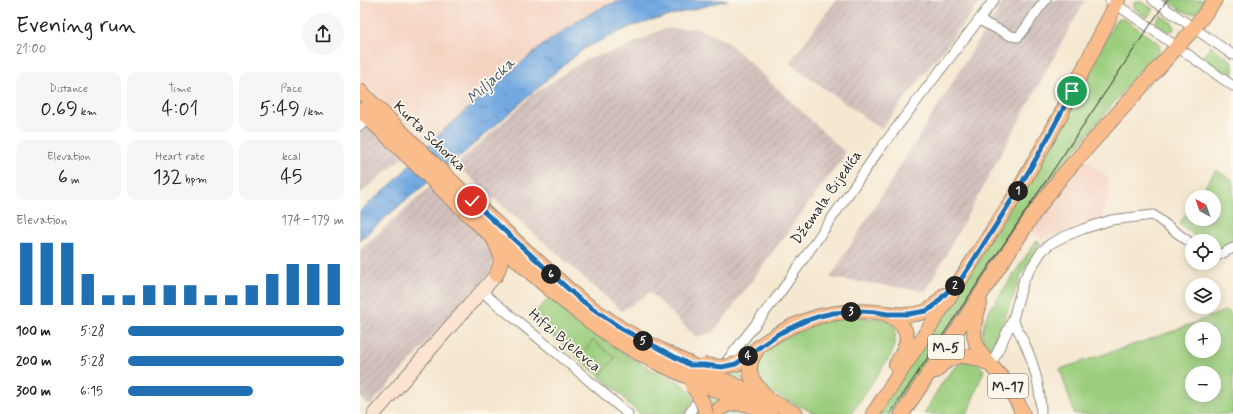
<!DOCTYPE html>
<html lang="en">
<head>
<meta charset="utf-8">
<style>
	:root { --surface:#fff; --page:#f6f6f6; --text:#222; --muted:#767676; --accent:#1f6fb2 }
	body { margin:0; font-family:Mynerve,sans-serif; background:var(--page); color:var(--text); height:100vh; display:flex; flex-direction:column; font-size:15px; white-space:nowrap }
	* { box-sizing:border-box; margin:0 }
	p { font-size:13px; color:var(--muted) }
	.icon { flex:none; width:22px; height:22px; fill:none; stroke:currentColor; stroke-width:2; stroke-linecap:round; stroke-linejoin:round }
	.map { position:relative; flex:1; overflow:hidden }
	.side { display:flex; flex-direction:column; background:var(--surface); width:360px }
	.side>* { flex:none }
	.needle { width:26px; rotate:320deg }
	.buttons { position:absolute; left:825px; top:190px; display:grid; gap:8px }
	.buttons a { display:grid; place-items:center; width:36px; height:36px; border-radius:50%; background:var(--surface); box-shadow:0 2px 10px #0003; font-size:20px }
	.pin { position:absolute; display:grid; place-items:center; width:34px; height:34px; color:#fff; margin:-17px; border:2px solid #fff; border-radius:50%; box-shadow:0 1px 4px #0007 }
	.km { position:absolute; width:20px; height:20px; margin:-10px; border-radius:50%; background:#222; color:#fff; font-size:11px; line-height:20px; text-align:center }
	.round { display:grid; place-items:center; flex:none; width:42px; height:42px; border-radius:21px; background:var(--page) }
	.head { display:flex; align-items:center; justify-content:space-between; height:68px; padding:0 16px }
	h1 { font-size:22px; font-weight:600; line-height:30px }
	.metrics { display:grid; grid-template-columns:repeat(3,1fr); gap:6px; height:68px; padding:4px 16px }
	.metrics div { display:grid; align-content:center; border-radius:10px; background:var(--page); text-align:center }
	.metrics b { font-size:20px; font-weight:600 }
	.metrics small { font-size:11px; font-weight:400 }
	.metrics p { font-size:11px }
	.chart { height:112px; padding:8px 16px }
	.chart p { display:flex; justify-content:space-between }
	.chart svg { width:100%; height:72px; margin-top:4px; stroke:var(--accent); stroke-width:6 }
	ul { padding:0 16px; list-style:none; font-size:13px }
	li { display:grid; grid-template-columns:64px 48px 1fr; align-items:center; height:30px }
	li i { height:10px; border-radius:5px; background:var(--accent) }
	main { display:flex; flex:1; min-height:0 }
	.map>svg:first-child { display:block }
	.built { fill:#f5d3c1 }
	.industrial { fill:url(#industrial-furrows) }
	.green { fill:#9bcd7d; stroke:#637c54; fill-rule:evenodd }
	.park { fill:url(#park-crowns); stroke:#637c54 }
	.water { fill:url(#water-ripples); stroke:#4f6a86 }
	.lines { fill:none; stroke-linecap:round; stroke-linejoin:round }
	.street-casing { stroke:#908a7e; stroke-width:11 }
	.secondary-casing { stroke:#908a7e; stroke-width:15 }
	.primary-casing { stroke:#908a7e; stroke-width:16 }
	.street { stroke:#fff; stroke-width:9 }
	.secondary { stroke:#fde4d1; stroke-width:13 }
	.primary { stroke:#fabc8b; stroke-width:14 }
	.tram { stroke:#2b2b2b; stroke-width:1 }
	.primary-bridge-casing { stroke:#908a7e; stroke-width:16; stroke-linecap:butt }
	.primary-bridge { stroke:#fabc8b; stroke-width:14 }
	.route-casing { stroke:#fff; stroke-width:8 }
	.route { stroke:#1f6fb2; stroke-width:5 }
	.labels { text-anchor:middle; stroke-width:3.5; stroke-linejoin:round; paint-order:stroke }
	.shield { fill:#fbf7ec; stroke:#696865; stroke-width:1 }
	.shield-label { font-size:14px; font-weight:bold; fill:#2b2b2b }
	.street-label { font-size:15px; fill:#2b2b2b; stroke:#fbf7ec }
	.water-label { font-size:16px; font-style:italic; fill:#44576b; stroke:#fbf7ec }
</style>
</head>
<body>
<main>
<section class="side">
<div class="head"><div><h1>Evening run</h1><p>21:00</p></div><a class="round"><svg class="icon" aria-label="share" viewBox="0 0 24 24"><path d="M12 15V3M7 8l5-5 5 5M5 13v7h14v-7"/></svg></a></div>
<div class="metrics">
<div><p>Distance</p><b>0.69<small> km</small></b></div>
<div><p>Time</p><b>4:01</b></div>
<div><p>Pace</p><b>5:49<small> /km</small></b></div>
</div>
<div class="metrics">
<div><p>Elevation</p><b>6<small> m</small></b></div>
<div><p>Heart rate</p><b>132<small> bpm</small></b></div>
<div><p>kcal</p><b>45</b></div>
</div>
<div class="chart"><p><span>Elevation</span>174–179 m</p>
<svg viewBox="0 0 160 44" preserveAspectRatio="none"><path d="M5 44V6M15 44V6M25 44V6M35 44V25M45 44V38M55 44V38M65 44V32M75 44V32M85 44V32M95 44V38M105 44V38M115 44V32M125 44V25M135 44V19M145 44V19M155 44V19"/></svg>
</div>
<ul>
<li><b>100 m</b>5:28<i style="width:100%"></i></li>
<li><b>200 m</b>5:28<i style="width:100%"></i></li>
<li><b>300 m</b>6:15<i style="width:58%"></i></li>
</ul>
</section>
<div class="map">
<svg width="873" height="414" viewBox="0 0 873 414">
	<defs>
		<pattern id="industrial-furrows" width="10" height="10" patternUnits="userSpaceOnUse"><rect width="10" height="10" fill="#d1c0bc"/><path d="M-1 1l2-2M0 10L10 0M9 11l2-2" fill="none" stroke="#b4a5a2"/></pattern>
		<pattern id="park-crowns" width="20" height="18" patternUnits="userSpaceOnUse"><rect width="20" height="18" fill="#9bcd7d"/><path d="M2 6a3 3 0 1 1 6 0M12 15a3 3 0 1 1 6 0" fill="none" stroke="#86b06c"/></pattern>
		<pattern id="water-ripples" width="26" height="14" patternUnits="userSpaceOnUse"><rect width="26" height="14" fill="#73a9e1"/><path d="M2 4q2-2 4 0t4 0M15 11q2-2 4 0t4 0" fill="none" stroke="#5f8ab7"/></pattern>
	</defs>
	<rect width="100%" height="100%" fill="#fbf7ec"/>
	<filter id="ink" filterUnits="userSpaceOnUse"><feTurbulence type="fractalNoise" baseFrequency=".025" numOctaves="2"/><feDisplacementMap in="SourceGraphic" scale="8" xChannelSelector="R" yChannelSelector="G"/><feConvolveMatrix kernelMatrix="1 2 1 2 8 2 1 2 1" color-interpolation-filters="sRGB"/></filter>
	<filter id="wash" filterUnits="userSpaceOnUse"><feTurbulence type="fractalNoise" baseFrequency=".012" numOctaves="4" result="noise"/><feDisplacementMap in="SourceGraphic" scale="16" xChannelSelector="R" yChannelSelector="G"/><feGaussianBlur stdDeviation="0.9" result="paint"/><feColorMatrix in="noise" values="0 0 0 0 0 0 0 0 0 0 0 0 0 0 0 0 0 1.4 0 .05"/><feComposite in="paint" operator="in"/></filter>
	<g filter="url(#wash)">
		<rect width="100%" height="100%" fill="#f5e8d0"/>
		<path class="built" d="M0,0h264l-19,6 -25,13 -41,29 -80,67 -26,25 -12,2 -61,-59z
			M723,158l25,20 1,22 -9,19 -36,14 -22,6 -10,-7z"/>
		<path class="industrial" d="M476,0h146l-101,129 -92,-66z
			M644,0h81l-159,291 -96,-13z
			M337,28l31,14 118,111 -132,179 -18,5 -46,-45 -28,19 -166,-146 75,-69 55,-37 36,-10 41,-20z
			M0,111l45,44 -45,39z
			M72,185l65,61 -7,26 -120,134 -10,-9v-147z"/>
		<path class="green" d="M807,0h38c-2,3 -5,8 -7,11 -9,8 -23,-6 -31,-11z
			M778,1l3,1 12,7 -6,9 -13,-10v-5z
			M801,15l12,9 1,5 -3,2h-5l-11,-8z
			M760,19h4l34,24 2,6 -1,4 -20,19 -74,90 -26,33 -144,219h-17l207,-335 30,-58z
			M851,46l22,16v17l-31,-20z
			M856,170l17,11v63c-6,2 -12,6 -19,4v-7h-12l-23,-17 13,-18v13h22v-22h-16z
			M677,240l4,3 -19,30 -31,81 -6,-7 -3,-9 1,-10 3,-11 7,-12z
			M189,298l49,38 30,20 22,13 27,12 10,7 7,10 -10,16h-44l-13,-12 -3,-5 -93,-80z
			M867,310l6,7v97h-159v-2l-14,-43 108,-36zM832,329h22v22h-22zM832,373h22v22h-22z
			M485,315l43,5 7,8v16l-4,11 -40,59h-35l-49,-24 -13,-18 1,-12 13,-16 16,-11z
			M605,360l13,4 6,6 -17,44h-43c12,-20 21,-42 41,-54z
			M383,364l4,16 -2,1 -21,-10z
			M344,393l19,9 -10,8z
			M380,408l20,6h-39z"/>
		<path class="park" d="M233,340l22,18 -13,16 -22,-18z"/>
		<path class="water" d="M264,0h104l-96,26 -47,22 -27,22 -92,81 -72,59 -34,30v-29l36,-31 37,-40 26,-24 80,-68 41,-29 25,-13z"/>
	</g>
	<g filter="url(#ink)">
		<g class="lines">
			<g class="street-casing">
				<path id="street" d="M750,0l123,86
					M793,0l80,55
					M619,20l32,16 7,1c11,-11 17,-26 28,-37
					M0,126l8,-8
					M854,256l5,-1 14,-7
					M121,291l78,64 69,59
					M653,320c3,7 7,13 10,20 11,22 18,50 18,74
					M634,359l19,-40 11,-40 18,-28 8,-7 11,-6 22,-9 28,-9 42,-5 39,29
					M362,367l58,-74 97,-140 117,-153
					M329,414l13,-21"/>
			</g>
			<g class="secondary-casing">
				<path id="secondary" d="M14,414l73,-84 49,-55"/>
			</g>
			<g class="primary-casing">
				<path id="primary" d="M0,91l112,110 106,97 44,31 39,21 41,20
					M0,110c37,36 74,72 112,108 46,44 93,88 146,123 25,16 52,28 79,40
					M135,242c7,15 8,17 1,33
					M620,303c-2,9 -6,17 -6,27 0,23 16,33 29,49 8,11 15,23 20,35
					M527,314c11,6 23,16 19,30 -2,8 -7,14 -10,21
					M397,350c-14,20 -6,31 9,46
					M376,364c12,-8 21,-16 32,-24 16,-11 34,-19 52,-24 18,-4 37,-6 55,-4 16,1 35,6 51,-1 7,-3 13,-10 18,-16
					M576,371c15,-19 31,-18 51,-8
					M360,378l51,23 25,13
					M353,389l57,25
					M355,414c7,-10 18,-12 29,-10
					M513,414l144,-221 42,-75 59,-118
					M542,414l131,-199 28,-38 133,-149 21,-28"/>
			</g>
			<use href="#street" class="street"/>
			<use href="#secondary" class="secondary"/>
			<use href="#primary" class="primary"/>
			<path class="tram" d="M530,414l277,-414"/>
			<g class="primary-bridge-casing">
				<path id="primary-bridge" d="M344,365l18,2 14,-3
					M342,370l18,8
					M337,381l16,8
					M332,386c8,9 12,17 14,28"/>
			</g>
			<use href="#primary-bridge" class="primary-bridge"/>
		</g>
	</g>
	<g class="lines" filter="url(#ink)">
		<g class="route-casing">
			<path id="route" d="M112,201l106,97 44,31 68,36h14l18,2 14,-3 42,-30 27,-13 15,-5 13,-3 28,-2 15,1 11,2h22l17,-3 7,-4 14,-15 11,-8c41,-63 81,-125 114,-193"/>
		</g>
		<use href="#route" class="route"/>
	</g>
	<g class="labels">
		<g class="shield">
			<rect x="568" y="335" width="36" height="24" rx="3"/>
			<rect x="628" y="374" width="40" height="24" rx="3"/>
		</g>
		<g class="shield-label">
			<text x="586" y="352">M-5</text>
			<text x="648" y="391">M-17</text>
		</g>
		<g class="street-label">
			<text transform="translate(70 136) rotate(44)" y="5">Kurta Schorka</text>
			<text transform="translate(466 197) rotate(-55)" y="5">Džemala Bijedića</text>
			<text transform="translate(205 340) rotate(40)" y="5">Hifzi Bjelevca</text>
		</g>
		<g class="water-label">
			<text transform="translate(130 80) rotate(-43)" y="6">Miljacka</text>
		</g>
	</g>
</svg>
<div class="buttons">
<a><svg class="needle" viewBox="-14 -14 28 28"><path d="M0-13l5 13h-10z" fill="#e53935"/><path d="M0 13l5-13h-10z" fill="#767676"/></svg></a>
<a><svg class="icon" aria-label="locate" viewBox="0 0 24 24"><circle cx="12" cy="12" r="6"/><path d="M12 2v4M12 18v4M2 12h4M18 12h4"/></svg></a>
<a><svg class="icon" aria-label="layers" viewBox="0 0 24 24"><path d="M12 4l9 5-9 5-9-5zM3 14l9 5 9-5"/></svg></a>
<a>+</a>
<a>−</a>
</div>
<div class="pin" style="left:712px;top:91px;background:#1e9e55"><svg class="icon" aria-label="arrive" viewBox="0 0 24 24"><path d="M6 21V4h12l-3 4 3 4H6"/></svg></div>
<div class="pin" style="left:112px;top:201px;background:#d93025"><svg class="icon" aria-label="check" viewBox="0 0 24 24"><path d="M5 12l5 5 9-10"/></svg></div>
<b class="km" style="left:658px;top:191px">1</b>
<b class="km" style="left:595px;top:286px">2</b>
<b class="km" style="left:491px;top:312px">3</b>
<b class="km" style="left:388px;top:356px">4</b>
<b class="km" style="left:283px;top:341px">5</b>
<b class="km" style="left:191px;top:274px">6</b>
</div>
</main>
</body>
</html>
